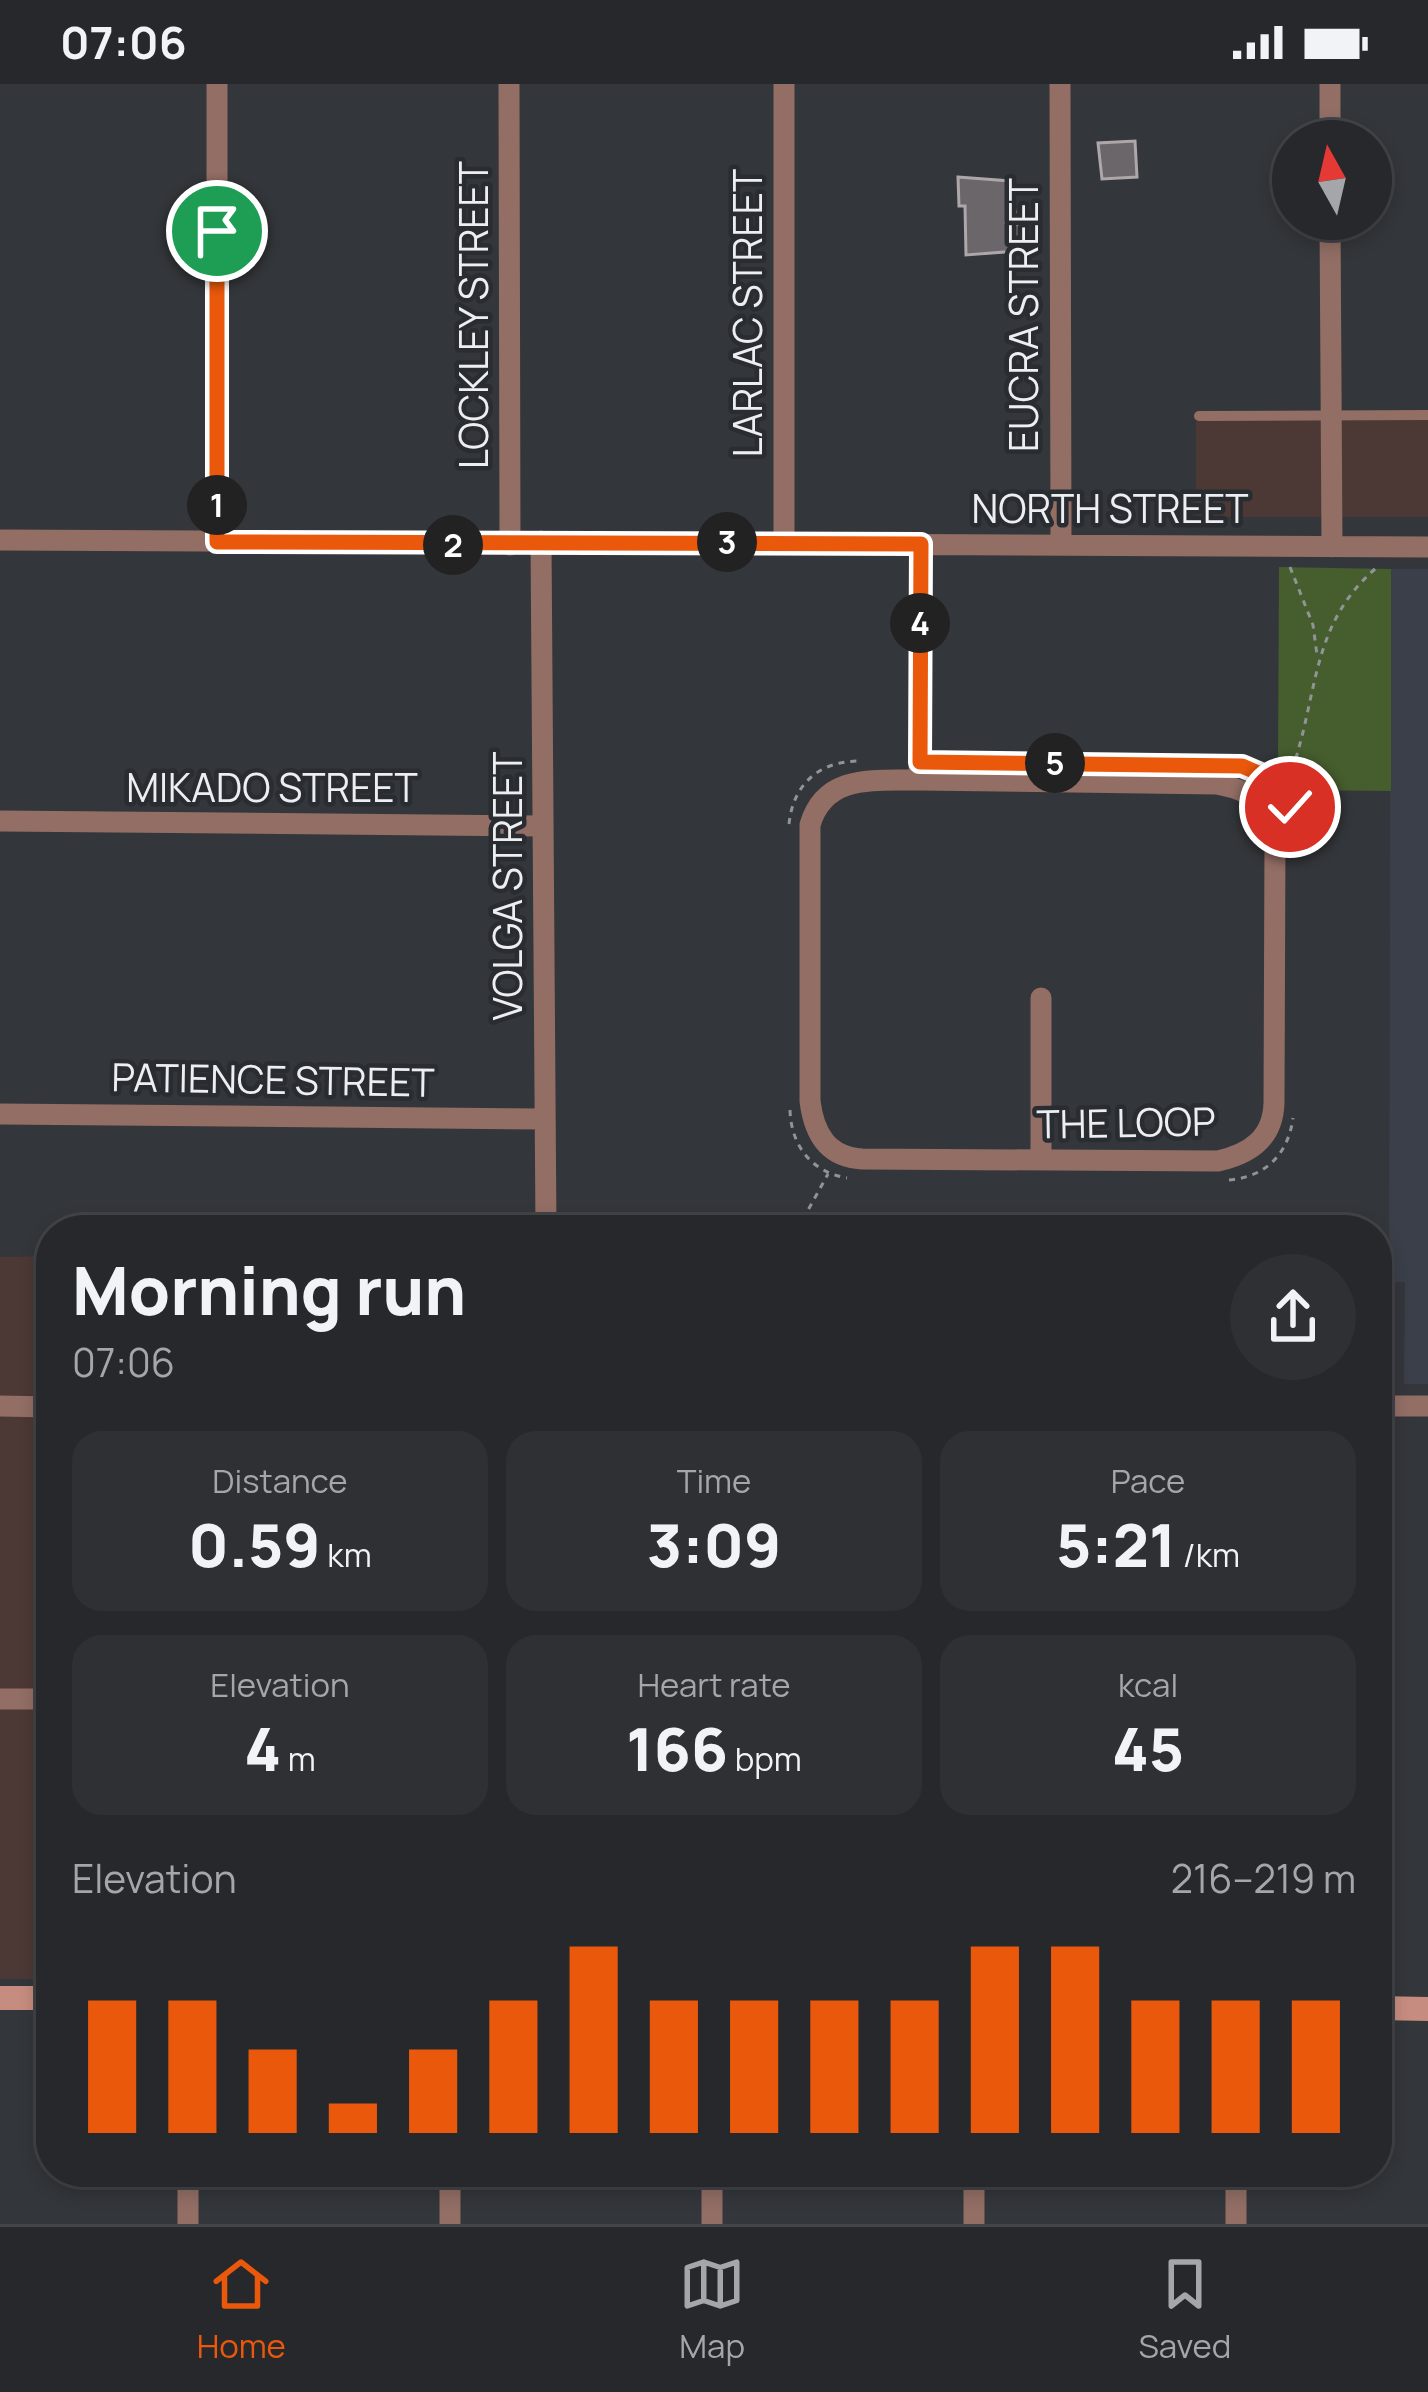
<!DOCTYPE html>
<html lang="en">
<head>
<meta charset="utf-8">
<style>
	:root { --surface:#26282c; --page:#2e3034; --text:#f1f3f6; --muted:#a4a6a9; --line:#424448; --accent:#ea580c }
	body { margin:0; font-family:Manrope,sans-serif; background:var(--page); color:var(--text); height:100vh; display:flex; flex-direction:column; font-size:45px; white-space:nowrap }
	* { box-sizing:border-box; margin:0 }
	p { font-size:39px; color:var(--muted) }
	.icon { flex:none; width:66px; height:66px; fill:none; stroke:currentColor; stroke-width:2; stroke-linecap:round; stroke-linejoin:round }
	.map { position:relative; flex:1; overflow:hidden }
	.side { position:absolute; left:36px; top:1131px; width:1356px; height:972px; display:flex; flex-direction:column; background:var(--surface); border-radius:48px; box-shadow:0 6px 18px #0003,0 0 0 3px var(--line) }
	.side>* { flex:none }
	.needle { width:78px; rotate:352deg }
	.tools { position:absolute; left:1272px; top:36px; display:grid; gap:24px }
	.tools a { display:grid; place-items:center; width:120px; height:120px; border-radius:50%; background:var(--surface); box-shadow:0 6px 18px #0003,0 0 0 3px var(--line); font-size:60px }
	.pin { position:absolute; display:grid; place-items:center; width:102px; height:102px; color:#fff; margin:-51px; border:6px solid #fff; border-radius:50%; box-shadow:0 3px 12px #0007 }
	.km { position:absolute; width:60px; height:60px; margin:-30px; border-radius:50%; background:#222; color:#fff; font-size:33px; line-height:60px; text-align:center }
	.round { display:grid; place-items:center; flex:none; width:126px; height:126px; border-radius:63px; background:var(--page) }
	.headline { display:flex; align-items:center; justify-content:space-between; height:204px; padding:0 36px }
	h1 { font-size:66px; font-weight:800; line-height:90px }
	.metrics { display:grid; grid-template-columns:repeat(3,1fr); gap:18px; height:204px; padding:12px 36px }
	.metrics div { display:grid; align-content:center; border-radius:30px; background:var(--page); text-align:center }
	.metrics b { font-size:60px; font-weight:800 }
	.metrics small { font-size:33px; font-weight:400 }
	.metrics p { font-size:33px }
	.chart { height:336px; padding:24px 36px }
	.chart p { display:flex; justify-content:space-between }
	.chart svg { width:100%; height:216px; margin-top:12px; stroke:var(--accent); stroke-width:6 }
	.status { display:flex; justify-content:space-between; align-items:center; height:84px; padding:0 60px; background:var(--surface); direction:ltr }
	.status svg { height:33px; fill:currentColor }
	.menu { display:flex; justify-content:space-around; align-items:center; height:168px; border-top:3px solid var(--line); background:var(--surface); font-size:33px; color:var(--muted) }
	.menu a { display:grid; justify-items:center; gap:6px }
	.menu .selected { color:var(--accent) }
	.map>svg:first-child { display:block }
	.commercial { fill:#4c3835 }
	.built { fill:#3a3f49 }
	.green { fill:#465d2e }
	.building { fill:#6b6669; stroke:#ada7aa; stroke-width:3 }
	.lines { fill:none; stroke-linecap:round; stroke-linejoin:round }
	.path { stroke:#919497; stroke-width:3; stroke-dasharray:6 6; stroke-linecap:butt }
	.lane { stroke:#926e65; stroke-width:10 }
	.street { stroke:#926e65; stroke-width:21 }
	.secondary { stroke:#c68c7f; stroke-width:24 }
	.route-casing { stroke:#fff; stroke-width:24 }
	.route { stroke:#ea580c; stroke-width:15 }
	.labels { text-anchor:middle; stroke-width:9; stroke-linejoin:round; paint-order:stroke }
	.street-label { font-size:39px; fill:#eceef1; stroke:#292c30 }
</style>
</head>
<body>
<div class="status"><b>07:06</b><svg viewBox="0 0 49 12"><path d="M0 12V9h3v3zM5 12V6h3v6zM10 12V3h3v9zM15 12V0h3v12zM26 1h20v11H26zM47 4h2v5h-2z"/></svg></div>
<div class="map">
<svg width="1428" height="2140" viewBox="0 0 1428 2140">
	<rect width="100%" height="100%" fill="#33363a"/>
	<path class="commercial" d="M1428,336v97h-232v-96z
		M51,1172v723h-51v-722z"/>
	<path class="built" d="M1391,485h37v815h-24l1,-102h-16z"/>
	<path class="green" d="M1279,483l112,2v222l-101,-1 -12,-27z"/>
	<path class="building" d="M1135,57l2,36 -35,2 -4,-36z
		M958,93l52,4 7,43h4l-4,27 -51,4 -1,-49h-6z"/>
	<g class="lines">
		<path class="path" d="M1290,483l23,58 4,30
			M1233,681l37,14
			M1293,737l-9,-27 -14,-15 15,-14 9,-1c24,-73 18,-140 81,-195
			M789,740c4,-39 29,-62 68,-63
			M790,1026c1,35 21,62 57,68
			M1229,1096c36,-3 59,-25 64,-62
			M797,1146l31,-56"/>
		<path class="lane" d="M1199,332l229,-1"/>
		<path class="street" d="M509,0l1,461
			M1060,0l1,461
			M1330,0v57
			M1330,135l2,328
			M0,456l1428,7
			M541,457l5,689
			M217,458v-458
			M784,458v-458
			M919,696l297,4c35,6 53,18 59,55l-1,264c-1,35 -24,51 -56,58l-356,-2c-34,-2 -48,-25 -52,-58v-276c15,-52 65,-44 109,-45z
			M919,696l2,-236
			M0,737l543,5
			M0,1030l545,5
			M1041,1076v-162
			M0,1322l51,1
			M1377,1322h51
			M0,1615h51
			M188,2088v52
			M450,2088v52
			M712,2088v52
			M974,2088v52
			M1236,2088v52"/>
		<path class="secondary" d="M0,1914h51
			M1377,1924l51,1"/>
	</g>
	<g class="lines">
		<g class="route-casing">
			<path id="route" d="M217,147v311l704,2 -1,218 322,4 28,12 20,29"/>
		</g>
		<use href="#route" class="route"/>
	</g>
	<g class="labels">
		<g class="street-label">
			<text transform="translate(748 229) rotate(-90)" y="14">LARLAC STREET</text>
			<text transform="translate(474 231) rotate(-90)" y="14">LOCKLEY STREET</text>
			<text transform="translate(1024 231) rotate(-90)" y="14">EUCRA STREET</text>
			<text x="1110" y="439">NORTH STREET</text>
			<text x="272" y="718">MIKADO STREET</text>
			<text transform="translate(508 802) rotate(-90)" y="14">VOLGA STREET</text>
			<text transform="translate(273 996) rotate(1)" y="14">PATIENCE STREET</text>
			<text transform="translate(1126 1039) rotate(-1)" y="14">THE LOOP</text>
		</g>
	</g>
</svg>
<div class="tools">
<a><svg class="needle" viewBox="-14 -14 28 28"><path d="M0-13l5 13h-10z" fill="#e53935"/><path d="M0 13l5-13h-10z" fill="#a4a6a9"/></svg></a>
</div>
<div class="pin" style="left:217px;top:147px;background:#1e9e55"><svg class="icon" aria-label="arrive" viewBox="0 0 24 24"><path d="M6 21V4h12l-3 4 3 4H6"/></svg></div>
<div class="pin" style="left:1290px;top:723px;background:#d93025"><svg class="icon" aria-label="check" viewBox="0 0 24 24"><path d="M5 12l5 5 9-10"/></svg></div>
<b class="km" style="left:217px;top:421px">1</b>
<b class="km" style="left:453px;top:461px">2</b>
<b class="km" style="left:727px;top:458px">3</b>
<b class="km" style="left:920px;top:539px">4</b>
<b class="km" style="left:1055px;top:679px">5</b>
<section class="side">
<div class="headline"><div><h1>Morning run</h1><p>07:06</p></div><a class="round"><svg class="icon" aria-label="share" viewBox="0 0 24 24"><path d="M12 15V3M7 8l5-5 5 5M5 13v7h14v-7"/></svg></a></div>
<div class="metrics">
<div><p>Distance</p><b>0.59<small> km</small></b></div>
<div><p>Time</p><b>3:09</b></div>
<div><p>Pace</p><b>5:21<small> /km</small></b></div>
</div>
<div class="metrics">
<div><p>Elevation</p><b>4<small> m</small></b></div>
<div><p>Heart rate</p><b>166<small> bpm</small></b></div>
<div><p>kcal</p><b>45</b></div>
</div>
<div class="chart"><p><span>Elevation</span>216–219 m</p>
<svg viewBox="0 0 160 44" preserveAspectRatio="none"><path d="M5 44V17M15 44V17M25 44V27M35 44V38M45 44V27M55 44V17M65 44V6M75 44V17M85 44V17M95 44V17M105 44V17M115 44V6M125 44V6M135 44V17M145 44V17M155 44V17"/></svg>
</div>
</section>
</div>
<nav class="menu">
<a class="selected"><svg class="icon" aria-label="home" viewBox="0 0 24 24"><path d="M3 11l9-7 9 7M6 9v11h12V9"/></svg>Home</a>
<a><svg class="icon" aria-label="map" viewBox="0 0 24 24"><path d="M3 6l6-2 6 2 6-2v14l-6 2-6-2-6 2zM9 4v14M15 6v14"/></svg>Map</a>
<a><svg class="icon" aria-label="saved" viewBox="0 0 24 24"><path d="M7 4h10v16l-5-4-5 4z"/></svg>Saved</a>
</nav>
</body>
</html>
